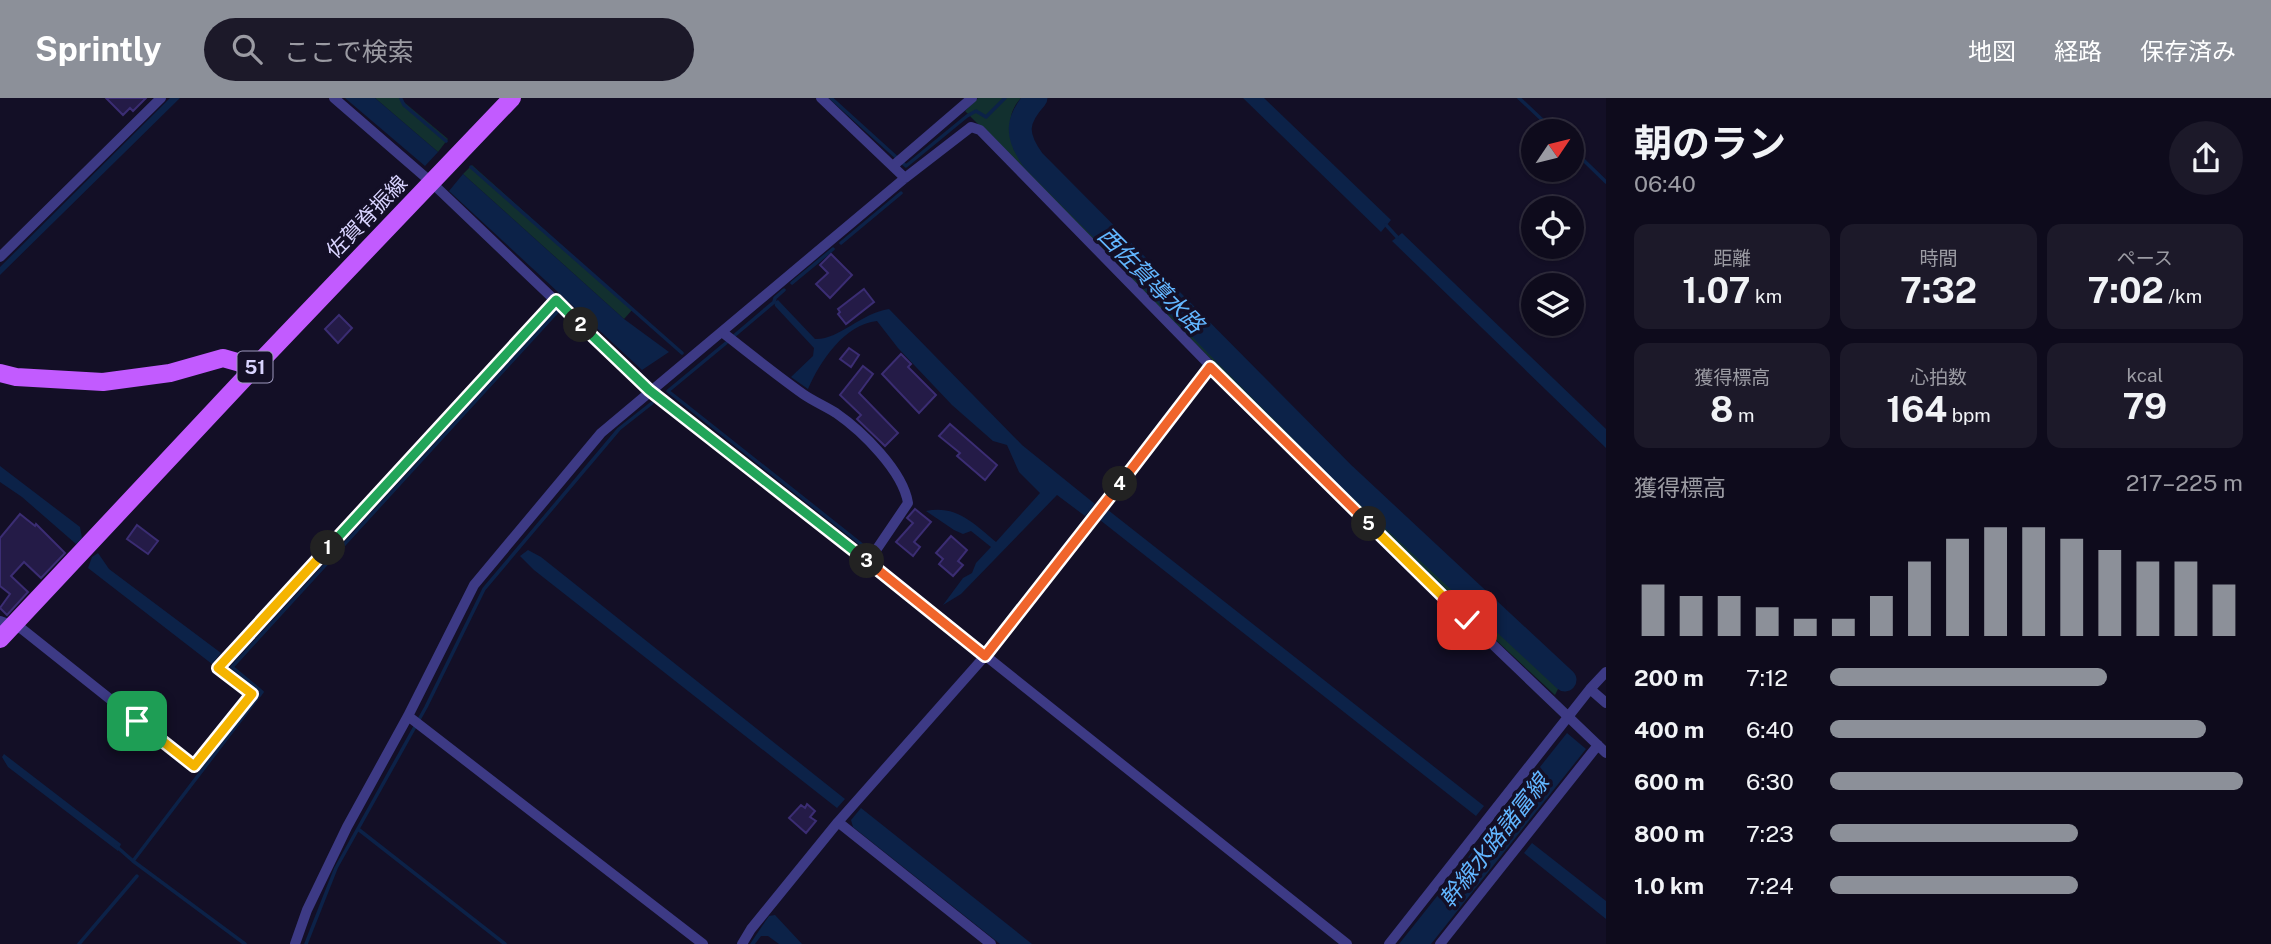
<!DOCTYPE html>
<html lang="ja">
<head>
<meta charset="utf-8">
<style>
	:root { --surface:#0e0b1c; --page:#1c1929; --text:#f1f3f6; --muted:#9b9ba3; --line:#2e2b3b; --accent:#8c9099 }
	body { margin:0; font-family:"Public Sans","Noto Sans JP",sans-serif; background:var(--page); color:var(--text); height:100vh; display:flex; flex-direction:column; font-size:26px; white-space:nowrap }
	* { box-sizing:border-box; margin:0 }
	p { font-size:23px; color:var(--muted) }
	.icon { flex:none; width:38px; height:38px; fill:none; stroke:currentColor; stroke-width:2; stroke-linecap:round; stroke-linejoin:round }
	.map { position:relative; flex:1; overflow:hidden }
	.side { display:flex; flex-direction:column; background:var(--surface); width:665px }
	.side>* { flex:none }
	.needle { width:46px; rotate:55deg }
	.buttons { position:absolute; left:1521px; top:21px; display:grid; gap:14px }
	.buttons a { display:grid; place-items:center; width:63px; height:63px; border-radius:50%; background:var(--surface); box-shadow:0 2px 5px #0004,0 0 0 2px var(--line); font-size:35px }
	.pin { position:absolute; display:grid; place-items:center; width:60px; height:60px; color:#fff; margin:-30px; border-radius:14px; box-shadow:0 4px 10px #0006 }
	.km { position:absolute; width:35px; height:35px; margin:-18px; border-radius:50%; background:#222; color:#fff; font-size:19px; line-height:35px; text-align:center }
	.round { display:grid; place-items:center; flex:none; width:74px; height:74px; border-radius:37px; background:var(--page) }
	.summary { display:flex; align-items:center; justify-content:space-between; height:119px; padding:0 28px }
	h1 { font-size:38px; font-weight:700; line-height:52px }
	.stats { display:grid; grid-template-columns:repeat(3,1fr); gap:10px; height:119px; padding:7px 28px }
	.stats div { display:grid; align-content:center; border-radius:14px; background:var(--page); text-align:center }
	.stats b { font-size:35px; font-weight:700 }
	.stats small { font-size:19px; font-weight:400 }
	.stats p { font-size:19px }
	.chart { height:196px; padding:14px 28px }
	.chart p { display:flex; justify-content:space-between }
	.chart svg { width:100%; height:126px; margin-top:7px; stroke:var(--accent); stroke-width:6 }
	ul { padding:0 28px; list-style:none; font-size:23px }
	li { display:grid; grid-template-columns:112px 84px 1fr; align-items:center; height:52px }
	li i { height:18px; border-radius:9px; background:var(--accent) }
	header { display:flex; align-items:center; gap:42px; box-sizing:border-box; height:98px; padding:0 35px; background:var(--accent); color:#fff }
	header strong { font-size:33px }
	nav { display:flex; gap:38px; margin-inline-start:auto; font-size:24px }
	.search { width:490px; height:63px; background:var(--page); display:flex; align-items:center; gap:18px; box-sizing:border-box; padding:0 24px; border-radius:38px; color:var(--muted); font-size:26px }
	main { display:flex; flex:1; min-height:0 }
	.map>svg:first-child { display:block }
	.green { fill:#12302f }
	.water { fill:#0c2248 }
	.lines { fill:none; stroke-linecap:round; stroke-linejoin:round }
	.stream { stroke:#0c2248; stroke-width:3.5 }
	.river { stroke:#0c2248; stroke-width:23 }
	.building { fill:#241b47; stroke:#3b2d73; stroke-width:2 }
	.minor { stroke:#3d3a85; stroke-width:10 }
	.primary { stroke:#c25bff; stroke-width:18 }
	.split-1-casing { stroke:#fff; stroke-width:14 }
	.split-2-casing { stroke:#fff; stroke-width:14 }
	.split-3-casing { stroke:#fff; stroke-width:14 }
	.split-4-casing { stroke:#fff; stroke-width:14 }
	.split-5-casing { stroke:#fff; stroke-width:14 }
	.split-6-casing { stroke:#fff; stroke-width:14 }
	.split-1 { stroke:#f5b400; stroke-width:9 }
	.split-2 { stroke:#22a559; stroke-width:9 }
	.split-3 { stroke:#22a559; stroke-width:9 }
	.split-4 { stroke:#f0652b; stroke-width:9 }
	.split-5 { stroke:#f0652b; stroke-width:9 }
	.split-6 { stroke:#f5b400; stroke-width:9 }
	.labels { text-anchor:middle; stroke-width:7; stroke-linejoin:round; paint-order:stroke }
	.shield { fill:#130f26; stroke:#9e99be; stroke-width:2 }
	.shield-label { font-size:19px; font-weight:bold; fill:#d9d4ff }
	.street-label { font-size:21px; fill:#d9d4ff; stroke:#130f26 }
	.water-label { font-size:23px; font-style:italic; fill:#62b6ff; stroke:#130f26 }
</style>
</head>
<body>
<header>
<strong>Sprintly</strong>
<div class="search"><svg class="icon" aria-label="search" viewBox="0 0 24 24"><circle cx="10" cy="10" r="6"/><path d="M15 15l6 6"/></svg>ここで検索</div>
<nav><a>地図</a><a>経路</a><a>保存済み</a></nav>
</header>
<main>
<div class="map">
<svg width="1606" height="846" viewBox="0 0 1606 846">
	<rect width="100%" height="100%" fill="#130f26"/>
	<path class="green" d="M375,0h24l49,41 -10,13z
		M978,0h43c-15,16 -11,32 -7,52l370,374 175,163 -4,8 -144,-134 -446,-450z
		M472,67l161,144 -9,10 -161,-145z"/>
	<path class="water" d="M170,0h10l-180,177v-8z
		M345,0h30l63,54 -13,14z
		M1243,0h21l127,122 -10,12z
		M463,76l161,145 45,33 -27,18 -193,-179z
		M1402,135l204,196v19l-214,-207z
		M778,202l37,39c24,1 46,-26 74,-30l133,136 73,59 -10,12 -28,-21 -96,99 -18,11 20,-27 9,-5 4,-10 15,-16 -20,-16 -8,3 -9,-4 -28,-19c31,-6 48,13 70,31l44,-49 -21,-21 -12,-27 -14,-4 -41,-36 -54,-57 -21,-27c-32,3 -57,40 -69,68l-17,-12 22,-21 1,-8 -39,-42 -1,-4z
		M0,368l80,61 2,11 -6,6 -54,-47 -22,-15z
		M1108,412l376,296 -8,10 -376,-296z
		M528,452l13,7 304,242 -8,9 -303,-238 -14,-14z
		M98,455l11,16 112,84 -9,11 -124,-96 4,-11z
		M1567,635l19,16 -155,195h-32z
		M4,656l117,90 -3,7 -110,-84 -6,-10z
		M861,710l171,136h-32l-147,-117 -2,-7z
		M1532,745l74,58v18l-82,-66z
		M775,817l27,29h-23l-11,-8h-7l-6,8h-5l19,-28z"/>
	<g class="lines">
		<path class="stream" d="M831,0l75,68 61,-50 9,-5 10,6 19,-19
			M1519,0l35,33
			M401,1l3,6 42,36
			M1572,51l34,33
			M471,69l211,186
			M1386,127l11,12
			M841,145l60,-50
			M792,185l41,-34
			M735,237l39,-33 1,-4 9,-8
			M726,245l-58,48 198,157
			M1090,412l14,5
			M358,731l147,115
			M116,748l17,15
			M79,846l58,-68
			M245,846l-112,-83 129,-169 -30,-25 335,-366
			M306,846l30,-76 90,-161 58,-118 135,-160 33,-26"/>
		<path class="river" d="M1036,0c-20,22 -21,37 -3,62l312,315 220,205"/>
	</g>
	<path class="building" d="M106,0h40l-13,13 -3,-3 -7,7z
		M831,156l21,21 -22,23 -14,-14 12,-11 -8,-8z
		M864,191l10,13 -28,22 -8,-10 2,-2 -2,-3z
		M339,217l13,13 -14,15 -13,-14z
		M849,250l10,7 -8,12 -11,-8z
		M901,256l10,10 -3,3 28,28 -17,18 -37,-39z
		M863,268l10,8 -14,19 39,40 -13,13 -28,-27 4,-4 -21,-20z
		M950,326l47,41 -12,15 -28,-24 3,-3 -21,-17z
		M915,411l16,13 -17,20 6,5 -7,9 -17,-14 17,-19 -6,-5z
		M20,416l15,12 1,-2 29,29 -24,25 -17,-16 -13,14 17,16 -21,23 -7,-7 10,-14 -10,-8v-48z
		M137,427l21,16 -10,13 -21,-15z
		M951,438l16,14 -9,11 5,4 -10,11 -14,-12 4,-5 -7,-6z
		M807,706l8,7 -5,6 6,4 -10,12 -17,-15 12,-13 4,3z"/>
	<g class="lines">
		<path class="minor" d="M334,0l97,84 218,208 219,172 479,382
			M821,0l84,80
			M894,67l78,-67
			M0,159l161,-159
			M722,234c27,21 53,42 81,62 10,7 22,12 33,19 26,18 67,58 72,90l-40,59
			M0,523l22,8 172,137 58,-72 -34,-26 338,-368
			M1590,591l16,14
			M408,618l295,228
			M838,724l153,122
			M295,846l12,-34 40,-83 61,-111 66,-131 127,-152 304,-255 66,-51 9,3 254,260 182,181 190,182
			M742,846l9,-15 87,-107 147,-166 225,-289
			M1389,846l201,-255 16,-17
			M1440,846l158,-199"/>
		<path class="primary" d="M0,275l16,4 87,5 67,-9 53,-15 32,9
			M0,541l255,-272 257,-269"/>
	</g>
	<g class="lines">
		<g class="split-1-casing">
			<path id="split-1" d="M137,623l57,45 58,-72 -34,-26 110,-120"/>
		</g>
		<g class="split-2-casing">
			<path id="split-2" d="M328,450l228,-248 25,25"/>
		</g>
		<g class="split-3-casing">
			<path id="split-3" d="M581,227l68,65 218,171"/>
		</g>
		<g class="split-4-casing">
			<path id="split-4" d="M867,463l118,95 135,-172"/>
		</g>
		<g class="split-5-casing">
			<path id="split-5" d="M1120,386l90,-117 159,157"/>
		</g>
		<g class="split-6-casing">
			<path id="split-6" d="M1369,426l98,96"/>
		</g>
		<use href="#split-1" class="split-1"/>
		<use href="#split-2" class="split-2"/>
		<use href="#split-3" class="split-3"/>
		<use href="#split-4" class="split-4"/>
		<use href="#split-5" class="split-5"/>
		<use href="#split-6" class="split-6"/>
	</g>
	<g class="labels">
		<rect class="shield" x="237.5" y="253.5" width="35" height="31" rx="5"/>
		<g class="shield-label">
			<text x="255" y="276">51</text>
		</g>
		<g class="street-label">
			<text transform="translate(367 119) rotate(-46)" y="7">佐賀脊振線</text>
		</g>
		<g class="water-label">
			<text transform="translate(1151 182) rotate(45)" y="8">西佐賀導水路</text>
			<text transform="translate(1494 743) rotate(-52)" y="8">幹線水路諸富線</text>
		</g>
	</g>
</svg>
<div class="buttons">
<a><svg class="needle" viewBox="-14 -14 28 28"><path d="M0-13l5 13h-10z" fill="#e53935"/><path d="M0 13l5-13h-10z" fill="#9b9ba3"/></svg></a>
<a><svg class="icon" aria-label="locate" viewBox="0 0 24 24"><circle cx="12" cy="12" r="6"/><path d="M12 2v4M12 18v4M2 12h4M18 12h4"/></svg></a>
<a><svg class="icon" aria-label="layers" viewBox="0 0 24 24"><path d="M12 4l9 5-9 5-9-5zM3 14l9 5 9-5"/></svg></a>
</div>
<div class="pin" style="left:137px;top:623px;background:#1e9e55"><svg class="icon" aria-label="arrive" viewBox="0 0 24 24"><path d="M6 21V4h12l-3 4 3 4H6"/></svg></div>
<div class="pin" style="left:1467px;top:522px;background:#d93025"><svg class="icon" aria-label="check" viewBox="0 0 24 24"><path d="M5 12l5 5 9-10"/></svg></div>
<b class="km" style="left:328px;top:450px">1</b>
<b class="km" style="left:581px;top:227px">2</b>
<b class="km" style="left:867px;top:463px">3</b>
<b class="km" style="left:1120px;top:386px">4</b>
<b class="km" style="left:1369px;top:426px">5</b>
</div>
<section class="side">
<div class="summary"><div><h1>朝のラン</h1><p>06:40</p></div><a class="round"><svg class="icon" aria-label="share" viewBox="0 0 24 24"><path d="M12 15V3M7 8l5-5 5 5M5 13v7h14v-7"/></svg></a></div>
<div class="stats">
<div><p>距離</p><b>1.07<small> km</small></b></div>
<div><p>時間</p><b>7:32</b></div>
<div><p>ペース</p><b>7:02<small> /km</small></b></div>
</div>
<div class="stats">
<div><p>獲得標高</p><b>8<small> m</small></b></div>
<div><p>心拍数</p><b>164<small> bpm</small></b></div>
<div><p>kcal</p><b>79</b></div>
</div>
<div class="chart"><p><span>獲得標高</span>217–225 m</p>
<svg viewBox="0 0 160 44" preserveAspectRatio="none"><path d="M5 44V26M15 44V30M25 44V30M35 44V34M45 44V38M55 44V38M65 44V30M75 44V18M85 44V10M95 44V6M105 44V6M115 44V10M125 44V14M135 44V18M145 44V18M155 44V26"/></svg>
</div>
<ul>
<li><b>200 m</b>7:12<i style="width:67%"></i></li>
<li><b>400 m</b>6:40<i style="width:91%"></i></li>
<li><b>600 m</b>6:30<i style="width:100%"></i></li>
<li><b>800 m</b>7:23<i style="width:60%"></i></li>
<li><b>1.0 km</b>7:24<i style="width:60%"></i></li>
</ul>
</section>
</main>
</body>
</html>
